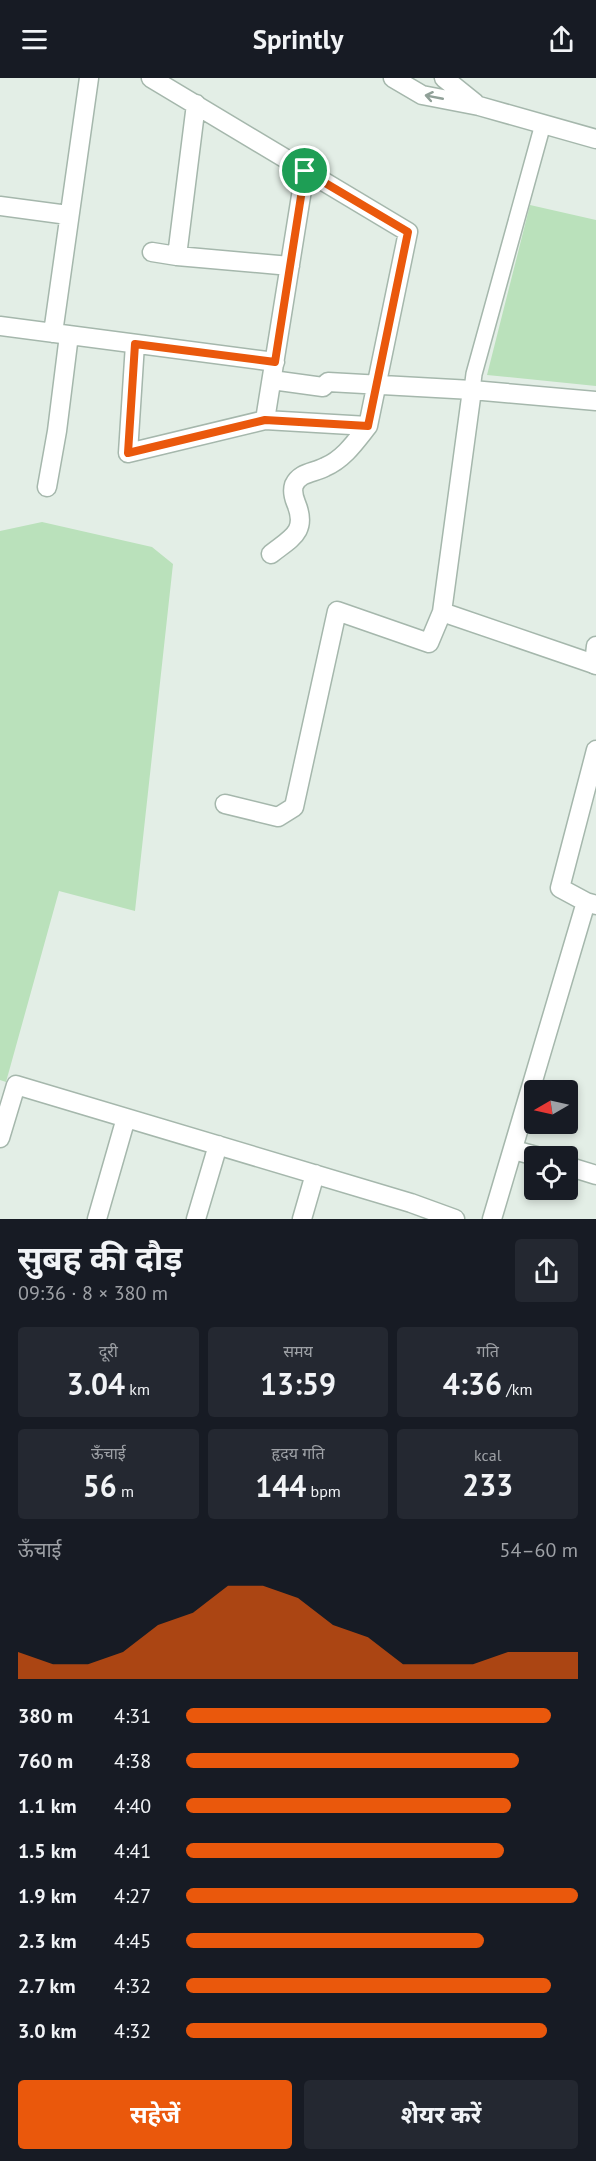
<!DOCTYPE html>
<html lang="hi">
<head>
<meta charset="utf-8">
<style>
	:root { --surface:#171b24; --page:#242831; --text:#f1f3f6; --muted:#9ea1a6; --accent:#ea580c }
	body { margin:0; font-family:"PT Sans","Noto Sans Devanagari",sans-serif; background:var(--page); color:var(--text); height:100vh; display:flex; flex-direction:column; font-size:22px; white-space:nowrap }
	* { box-sizing:border-box; margin:0 }
	p { font-size:20px; color:var(--muted) }
	.icon { flex:none; width:33px; height:33px; fill:none; stroke:currentColor; stroke-width:2; stroke-linecap:round; stroke-linejoin:round }
	.map { position:relative; height:1141px; overflow:hidden }
	.details { display:flex; flex-direction:column; background:var(--surface); flex:1 }
	.details>* { flex:none }
	.needle { width:39px; rotate:261deg }
	.fabs { position:absolute; left:524px; top:1002px; display:grid; gap:12px }
	.fabs a { display:grid; place-items:center; width:54px; height:54px; border-radius:6px; background:var(--surface); box-shadow:0 3px 9px #0003; font-size:30px }
	.pin { position:absolute; display:grid; place-items:center; width:51px; height:51px; color:#fff; margin:-26px; border:3px solid #fff; border-radius:50%; box-shadow:0 2px 6px #0007 }
	.round { display:grid; place-items:center; flex:none; width:63px; height:63px; border-radius:6px; background:var(--page) }
	.headline { display:flex; align-items:center; justify-content:space-between; height:102px; padding:0 18px }
	h1 { font-size:33px; font-weight:700; line-height:45px }
	.metrics { display:grid; grid-template-columns:repeat(3,1fr); gap:9px; height:102px; padding:6px 18px }
	.metrics div { display:grid; align-content:center; border-radius:6px; background:var(--page); text-align:center }
	.metrics b { font-size:30px; font-weight:700 }
	.metrics small { font-size:16px; font-weight:400 }
	.metrics p { font-size:16px }
	.chart { height:168px; padding:12px 18px }
	.chart p { display:flex; justify-content:space-between }
	.chart svg { width:100%; height:108px; margin-top:6px; fill:var(--accent); opacity:.7 }
	.primary-button { display:flex; gap:12px; margin-top:auto; padding:12px 18px }
	.primary-button a { flex:1; height:69px; border-radius:6px; background:var(--accent); color:#fff; font-size:24px; font-weight:700; line-height:69px; text-align:center }
	.primary-button a+a { background:var(--page); color:var(--text) }
	ul { padding:0 18px; list-style:none; font-size:20px }
	li { display:grid; grid-template-columns:96px 72px 1fr; align-items:center; height:45px }
	li i { height:15px; border-radius:8px; background:var(--accent) }
	header { display:flex; justify-content:space-between; align-items:center; height:78px; padding:0 18px; background:var(--surface); font-size:27px; font-weight:700 }
	.map>svg:first-child { display:block }
	.green { fill:#bae1bb }
	.lines { fill:none; stroke-linecap:round; stroke-linejoin:round }
	.pedestrian-casing { stroke:#a5b7ac; stroke-width:18 }
	.minor-casing { stroke:#a5b7ac; stroke-width:21 }
	.tertiary-casing { stroke:#a5b7ac; stroke-width:21 }
	.pedestrian { stroke:#fff; stroke-width:15 }
	.minor { stroke:#fff; stroke-width:18 }
	.tertiary { stroke:#fff; stroke-width:18 }
	.oneway { stroke:#90a098 }
	.route-casing { stroke:#fff; stroke-width:12 }
	.route { stroke:#ea580c; stroke-width:8 }
</style>
</head>
<body>
<header><svg class="icon" aria-label="menu" viewBox="0 0 24 24"><path d="M4 6h16M4 12h16M4 18h16"/></svg>Sprintly<svg class="icon" aria-label="share" viewBox="0 0 24 24"><path d="M12 15V3M7 8l5-5 5 5M5 13v7h14v-7"/></svg></header>
<div class="map">
<svg width="596" height="1141" viewBox="0 0 596 1141">
	<rect width="100%" height="100%" fill="#e3eee6"/>
	<path class="green" d="M530,127l66,15v166l-109,-11z
		M42,444l110,25 21,17 -38,347 -76,-20 -53,191 -6,-2v-549z"/>
	<g class="lines">
		<g class="pedestrian-casing">
			<path id="pedestrian" d="M472,312l2,-16 69,-250"/>
		</g>
		<g class="minor-casing">
			<path id="minor" d="M151,0l257,154 -40,194c-12,15 -24,33 -43,41 -11,6 -25,5 -31,18 -2,6 0,13 2,18 12,29 -5,35 -25,51
				M196,26l-19,152 113,10
				M0,128l68,9
				M152,174l25,4
				M0,248l275,36
				M53,255l36,-255
				M135,266l-7,109 137,-33 103,6
				M272,302l51,7 5,-5 144,8 124,11
				M265,342l40,-249
				M47,409l10,-56 12,-96
				M442,534l152,52
				M596,672l-36,138 26,14 10,3
				M225,726l53,13 16,-10 43,-196 92,32 13,-31 30,-222
				M0,1060l16,-53 395,118 44,16
				M514,1072l22,6
				M567,1088l29,9
				M97,1141l29,-101
				M196,1141l22,-74
				M302,1141l13,-45
				M492,1141l94,-317"/>
		</g>
		<g class="tertiary-casing">
			<path id="tertiary" d="M393,0l29,17 57,11 117,33
				M444,0l31,25
				M596,568l-2,18 2,1"/>
		</g>
		<use href="#pedestrian" class="pedestrian"/>
		<use href="#minor" class="minor"/>
		<use href="#tertiary" class="tertiary"/>
	</g>
	<defs><path id="oneway-shaft" d="M-6 0H5M1.5-3L5.5 0L1.5 3" fill="none" stroke-width="1.6" stroke-linecap="round" stroke-linejoin="round" transform="scale(1.5)"/></defs>
	<use class="oneway" href="#oneway-shaft" transform="translate(434 19) rotate(-169)"/>
	<g class="lines">
		<g class="route-casing">
			<path id="route" d="M305,93l103,61 -40,194 -103,-6 -137,33 7,-109 140,18z"/>
		</g>
		<use href="#route" class="route"/>
	</g>
</svg>
<div class="fabs">
<a><svg class="needle" viewBox="-14 -14 28 28"><path d="M0-13l5 13h-10z" fill="#e53935"/><path d="M0 13l5-13h-10z" fill="#9ea1a6"/></svg></a>
<a><svg class="icon" aria-label="locate" viewBox="0 0 24 24"><circle cx="12" cy="12" r="6"/><path d="M12 2v4M12 18v4M2 12h4M18 12h4"/></svg></a>
</div>
<div class="pin" style="left:305px;top:93px;background:#1e9e55"><svg class="icon" aria-label="arrive" viewBox="0 0 24 24"><path d="M6 21V4h12l-3 4 3 4H6"/></svg></div>
</div>
<section class="details">
<div class="headline"><div><h1>सुबह की दौड़</h1><p>09:36 · 8 × 380 m</p></div><a class="round"><svg class="icon" aria-label="share" viewBox="0 0 24 24"><path d="M12 15V3M7 8l5-5 5 5M5 13v7h14v-7"/></svg></a></div>
<div class="metrics">
<div><p>दूरी</p><b>3.04<small> km</small></b></div>
<div><p>समय</p><b>13:59</b></div>
<div><p>गति</p><b>4:36<small> /km</small></b></div>
</div>
<div class="metrics">
<div><p>ऊँचाई</p><b>56<small> m</small></b></div>
<div><p>हृदय गति</p><b>144<small> bpm</small></b></div>
<div><p>kcal</p><b>233</b></div>
</div>
<div class="chart"><p><span>ऊँचाई</span>54–60 m</p>
<svg viewBox="0 0 160 44" preserveAspectRatio="none"><path d="M0 44V33L10 38L20 38L30 33L40 22L50 17L60 6L70 6L80 11L90 22L100 27L110 38L120 38L130 38L140 33L150 33L160 33V44z"/></svg>
</div>
<ul>
<li><b>380 m</b>4:31<i style="width:93%"></i></li>
<li><b>760 m</b>4:38<i style="width:85%"></i></li>
<li><b>1.1 km</b>4:40<i style="width:83%"></i></li>
<li><b>1.5 km</b>4:41<i style="width:81%"></i></li>
<li><b>1.9 km</b>4:27<i style="width:100%"></i></li>
<li><b>2.3 km</b>4:45<i style="width:76%"></i></li>
<li><b>2.7 km</b>4:32<i style="width:93%"></i></li>
<li><b>3.0 km</b>4:32<i style="width:92%"></i></li>
</ul>
<div class="primary-button"><a>सहेजें</a><a>शेयर करें</a></div>
</section>
</body>
</html>
